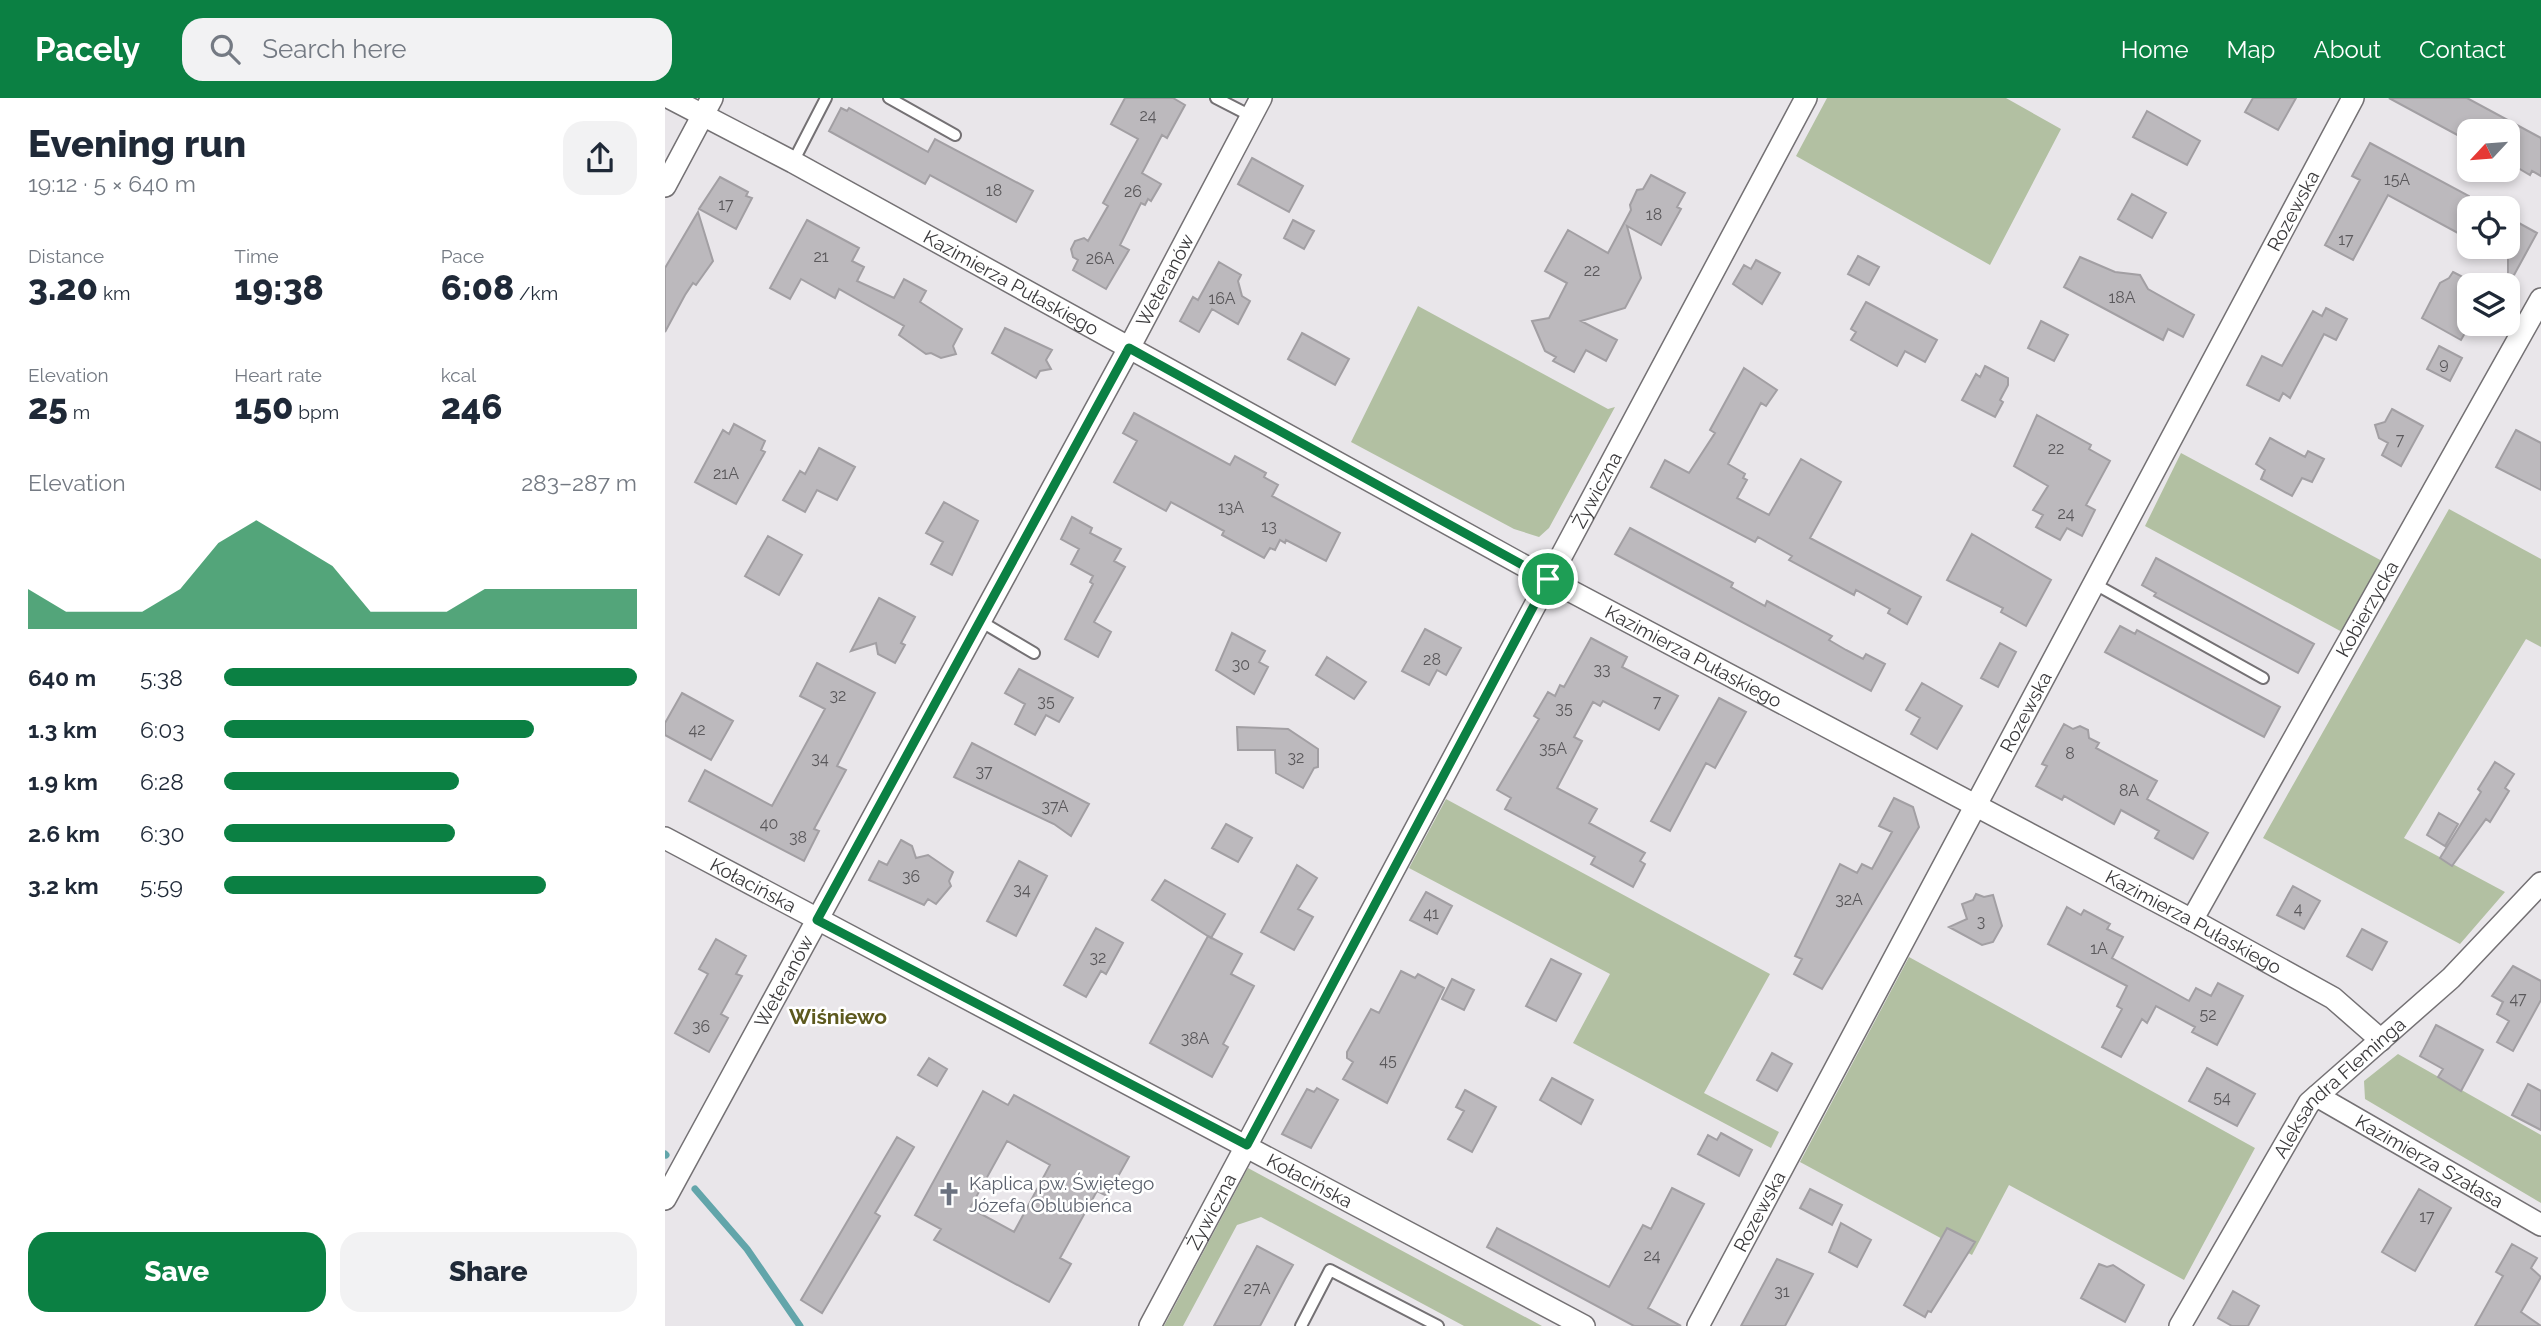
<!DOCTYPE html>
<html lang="en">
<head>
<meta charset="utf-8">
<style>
	:root { --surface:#fff; --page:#f2f2f3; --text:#1f2937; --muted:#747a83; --accent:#0b8043 }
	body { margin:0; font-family:Raleway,sans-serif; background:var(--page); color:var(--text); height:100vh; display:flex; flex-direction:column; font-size:26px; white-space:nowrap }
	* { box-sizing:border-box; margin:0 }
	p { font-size:23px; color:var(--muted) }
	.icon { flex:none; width:38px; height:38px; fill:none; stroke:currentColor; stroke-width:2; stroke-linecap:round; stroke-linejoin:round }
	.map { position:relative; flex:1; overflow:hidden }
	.details { display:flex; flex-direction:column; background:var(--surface); width:665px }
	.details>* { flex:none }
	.needle { width:46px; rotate:244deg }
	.fabs { position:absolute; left:1792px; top:21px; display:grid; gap:14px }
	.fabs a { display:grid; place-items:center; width:63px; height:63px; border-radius:14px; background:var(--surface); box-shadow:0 4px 10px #0003; font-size:35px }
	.pin { position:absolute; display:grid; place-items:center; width:60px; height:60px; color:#fff; margin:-30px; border:4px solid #fff; border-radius:50%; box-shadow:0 2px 7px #0007 }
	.round { display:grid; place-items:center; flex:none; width:74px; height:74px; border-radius:21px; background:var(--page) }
	.head { display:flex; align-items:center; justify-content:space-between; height:119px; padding:0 28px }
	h1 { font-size:38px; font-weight:800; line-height:52px }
	.stats { display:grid; grid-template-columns:repeat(3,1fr); gap:10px; height:119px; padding:7px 28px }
	.stats div { display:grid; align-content:center }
	.stats b { font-size:35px; font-weight:800 }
	.stats small { font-size:19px; font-weight:400 }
	.stats p { font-size:19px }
	.chart { height:196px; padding:14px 28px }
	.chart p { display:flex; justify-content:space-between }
	.chart svg { width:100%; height:126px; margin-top:7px; fill:var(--accent); opacity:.7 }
	.action { display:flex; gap:14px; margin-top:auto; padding:14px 28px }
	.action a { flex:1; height:80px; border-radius:21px; background:var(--accent); color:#fff; font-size:28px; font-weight:800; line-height:80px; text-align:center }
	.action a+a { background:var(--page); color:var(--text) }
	ul { padding:0 28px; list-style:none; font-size:23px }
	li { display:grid; grid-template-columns:112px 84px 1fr; align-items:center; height:52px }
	li i { height:18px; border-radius:9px; background:var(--accent) }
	header { display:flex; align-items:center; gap:42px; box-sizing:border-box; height:98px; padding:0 35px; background:var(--accent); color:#fff }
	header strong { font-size:33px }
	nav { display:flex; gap:38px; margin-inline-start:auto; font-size:24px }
	.search { width:490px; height:63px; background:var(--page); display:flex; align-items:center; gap:18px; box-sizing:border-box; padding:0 24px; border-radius:21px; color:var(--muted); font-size:26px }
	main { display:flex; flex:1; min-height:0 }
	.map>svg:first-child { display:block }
	.green { fill:#b2c0a2 }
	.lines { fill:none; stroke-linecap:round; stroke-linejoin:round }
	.stream { stroke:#62a5aa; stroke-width:7 }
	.building { fill:#bcb9bd; stroke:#a29fa3; stroke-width:2; fill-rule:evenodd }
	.lane-casing { stroke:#747174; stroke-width:14 }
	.street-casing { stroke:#747174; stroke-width:24 }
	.lane { stroke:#fff; stroke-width:10 }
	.street { stroke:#fff; stroke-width:21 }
	.route-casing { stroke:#fff; stroke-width:14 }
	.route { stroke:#0b8043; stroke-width:9 }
	.labels { text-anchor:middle; stroke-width:5; stroke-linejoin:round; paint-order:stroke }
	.number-label { font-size:16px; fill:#5a585b }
	.street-label { font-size:19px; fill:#39383a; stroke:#fff }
	.worship-label { font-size:19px; fill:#5b616d; stroke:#fff; text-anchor:start }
	.neighbourhood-label { font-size:21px; font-weight:bold; fill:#5d591e; stroke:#fff }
</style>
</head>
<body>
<header>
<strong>Pacely</strong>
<div class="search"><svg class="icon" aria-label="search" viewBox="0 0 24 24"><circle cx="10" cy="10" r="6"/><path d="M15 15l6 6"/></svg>Search here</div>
<nav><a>Home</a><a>Map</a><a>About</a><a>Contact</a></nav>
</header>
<main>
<section class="details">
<div class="head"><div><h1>Evening run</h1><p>19:12 · 5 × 640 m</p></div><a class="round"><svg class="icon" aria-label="share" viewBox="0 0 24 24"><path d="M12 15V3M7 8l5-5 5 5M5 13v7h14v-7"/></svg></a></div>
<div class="stats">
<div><p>Distance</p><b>3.20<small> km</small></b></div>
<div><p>Time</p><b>19:38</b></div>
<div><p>Pace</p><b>6:08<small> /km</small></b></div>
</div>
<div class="stats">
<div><p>Elevation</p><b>25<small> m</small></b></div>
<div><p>Heart rate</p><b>150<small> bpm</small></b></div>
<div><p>kcal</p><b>246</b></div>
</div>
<div class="chart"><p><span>Elevation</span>283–287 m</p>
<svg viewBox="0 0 160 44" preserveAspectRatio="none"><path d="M0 44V30L10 38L20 38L30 38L40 30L50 14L60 6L70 14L80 22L90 38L100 38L110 38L120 30L130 30L140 30L150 30L160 30V44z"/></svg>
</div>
<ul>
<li><b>640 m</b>5:38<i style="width:100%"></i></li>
<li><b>1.3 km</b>6:03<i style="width:75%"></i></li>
<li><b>1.9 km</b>6:28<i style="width:57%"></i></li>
<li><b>2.6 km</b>6:30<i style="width:56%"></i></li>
<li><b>3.2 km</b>5:59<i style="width:78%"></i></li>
</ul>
<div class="action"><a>Save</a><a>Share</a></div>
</section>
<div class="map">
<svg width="1876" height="1228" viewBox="0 0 1876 1228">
	<rect width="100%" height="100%" fill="#e9e6ea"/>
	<path class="green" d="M1162,0h179l55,31 -71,136 -194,-109z
		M753,208l190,103 7,-2 -66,121 -10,9 -25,-8 -163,-87z
		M1516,355l203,109 -40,71 -199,-107z
		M1784,411l92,50v88l-15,-8 -122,199 101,54 -45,52 -197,-106z
		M781,701l324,175 -66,119 75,39 -8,16 -198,-105 37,-69 -201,-106z
		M1244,859l346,191 -71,132 -175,-95 -37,70 -172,-93z
		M1733,956l143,81v68l-176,-104 -1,-18z
		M583,1070l294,158h-78l-203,-109 -24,8 -54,101h-19z"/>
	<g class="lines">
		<path class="stream" d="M0,1056l1,1
			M30,1091l52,60 53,77"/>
	</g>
	<path class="building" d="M460,0h48l12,7 -18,33 -5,-3 -20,38 19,11 -10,17 -3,-2 -3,6 -4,-2 -21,42 9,5 -23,39 -33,-19 5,-10 -5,-3 -2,-8 4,-8 9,-3 4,3 20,-35 -5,-3 35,-64 -27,-15z
		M1588,0h43l-18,32 -33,-18z
		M1724,0h78l74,40v38l-9,-5 -2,4 -22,-13v-31h-42l-3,7z
		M176,10l6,3 2,-3 79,44 7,-13 98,52 -17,31 -86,-47 -5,9 -96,-53z
		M1482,13l53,30 -13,24 -54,-28z
		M1705,45l99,53v43l-81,-44 -35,65 -28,-15 35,-65 -8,-4z
		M587,60l51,28 -14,26 -51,-28z
		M986,77l34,18 -8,14 4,2 -20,36 -34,-19 14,52 -16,30 -44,13 36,19 -11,21 -20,-11 -12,22 -21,-11 3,-4 -11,-6 -13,-30 17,-3 18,-35 -22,-12 23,-41 40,23 23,-43 -1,-5 7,-15 6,-1z
		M55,79l28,15 -2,4 6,2 -16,31 -37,-20z
		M1467,96l34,19 -14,25 -34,-19z
		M33,114l15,49 -17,24 -3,-2 -8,12 -20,37v-64z
		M1843,119l29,16 -29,53z
		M142,122l52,28 -7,13 12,6 -7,14 37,17 10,-19 22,12 -6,11 42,27 -9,17 3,8 -15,4 -10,-5 -5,1 -27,-19 5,-9 -65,-37 -4,9 -34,-19 -11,20 -20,-11z
		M628,122l21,11 -10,18 -20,-11z
		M1193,158l21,11 -10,18 -21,-11z
		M1415,159l35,15 25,3 8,14 46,26 -11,22 -15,-8 -5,11 -99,-53z
		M1091,162l24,13 -18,31 -29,-20 11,-19 7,4z
		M554,164l22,13 -3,6 4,15 8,5 -12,23 -26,-15 -13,23 -19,-11 13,-24 5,3z
		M1788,174l16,8v46l-8,14 -39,-22 18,-35 9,-5z
		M1201,204l71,38 -12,22 -20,-11 -8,15 -46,-26 5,-8 -5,-3z
		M1661,210l21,11 -11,21 -12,-6 -34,64 -7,-5 -4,8 -32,-16 15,-29 20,10 31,-55 9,5z
		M1376,223l27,14 -14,26 -26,-13z
		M340,230l47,22 -6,10 5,9 -11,2 -4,7 -44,-25z
		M637,235l47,26 -14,26 -47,-26z
		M1774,248l23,12 -12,23 -23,-12z
		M1320,268l23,12v7l-8,15 3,2 -8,15 -33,-17 14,-26 4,3z
		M1079,270l33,22 -11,16 -5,-3 -33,61 17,10 -2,4 4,2 -10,18 32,17 32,-56 40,23 -31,56 111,59 -14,27 -19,-11 2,-4 -34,-19 -2,5 -65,-35 3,-4 -34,-19 -3,5 -104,-55 14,-27 24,13 26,-40 -5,-3z
		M1727,311l31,17 -22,40 -19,-11 6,-12 -9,-5 -4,-13 10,-3z
		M469,315l96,52 5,-9 31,17 -2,4 14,8 -6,11 68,37 -14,28 -40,-21 -1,3 -5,-3 -5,10 -5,-2 -6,10 -42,-23 2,-4 -53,-29 -5,9 -52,-29 23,-41 -14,-8z
		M1372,317l54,30 -2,4 21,12 -24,44 9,5 -13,26 -15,-8 -7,12 -24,-13 7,-12 -10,-5 15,-24 -34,-20z
		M69,326l31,17 -4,9 4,2 -29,52 -41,-22 28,-52 6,4z
		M1851,332l25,13v47l-45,-23z
		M1605,340l35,19 3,-6 16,8 -12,23 -10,-4 -10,18 -31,-17 4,-9 -9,-6z
		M154,350l36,19 -18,33 -20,-10 -12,22 -22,-12 17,-29 5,3z
		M279,404l34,19 -26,54 -21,-11 12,-22 -17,-9z
		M407,419l20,11 -2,5 31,16 -7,12 11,6 -31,55 17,10 -13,25 -33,-18 28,-55 -3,-2 3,-6 -22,-12 8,-15 -18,-10z
		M965,430l103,55 -2,4 34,19 2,-5 65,35 -3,4 17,10 17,9 3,-5 19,10 -14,27 -256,-137z
		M1307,436l79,46 -25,46 -25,-14 2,-4 -56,-28z
		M103,438l34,19 -23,40 -34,-19z
		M1491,460l158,86 -16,29 -144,-77 2,-3 -14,-8z
		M214,500l36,19 -14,26 4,2 -10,18 -17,-9 -2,-11 -25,8z
		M1455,528l15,8 2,-4 143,77 -16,30 -159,-85z
		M760,531l36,19 -15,27 -9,-5 -8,15 -27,-14z
		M567,535l33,18 -6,11 9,5 -14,27 -38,-24z
		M926,540l36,19 -5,10 56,29 -19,34 -56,-29 -3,5 -7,-4 -19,35 8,4 -25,47 40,21 -8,14 56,30 -5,8 5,3 -12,23 -42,-23 4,-7 -90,-48 6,-11 -14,-8 42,-71 -5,-3 14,-24 7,4 5,-11 4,2z
		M1335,545l16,9 -18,35 -17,-9z
		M662,559l39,25 -12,17 -38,-24z
		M152,565l58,30 -38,73 9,4 -32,59 5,2 -15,30 -115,-60 16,-31 67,36 53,-97 -25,-13z
		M354,571l54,29 -14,24 -13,-7 -11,20 -20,-11 10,-20 -20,-11z
		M1257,585l40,23 -25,43 -26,-15 9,-16 -14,-8z
		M17,595l51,28 -22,39 -46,-25v-12z
		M1054,600l27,14 -31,56 -9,-5 -36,68 -19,-10z
		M1399,626l9,5 7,-3 8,4 1,8 10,5 -3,5 61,33 -10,18 61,34 -15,26 -38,-21 4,-7 -38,-21 -7,14 -50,-28 -2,4 -26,-14 11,-20 -5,-2z
		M572,629l51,2 30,20v18l-4,1 -11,20 -27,-15 -1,-23h-37z
		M307,645l117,61 -18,32 -17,-12 -100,-47z
		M1830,664l19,12 -9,14 4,3 -19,31 -4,-3 -34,47 -12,-8 41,-66 -3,-3z
		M1229,700l19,9 6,20 -97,162 -28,-15 8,-15 -7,-3 45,-92 17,9 5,-9 10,5 20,-37 -13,-6z
		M1774,715l19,11 -13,22 -18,-11z
		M561,726l26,14 -14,24 -26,-14z
		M236,742l11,6 4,12 12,-3 25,17 -4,9 2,5 -15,18 -8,-5 -4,6 -55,-25 10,-19 8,4z
		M354,763l28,15 -31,60 -29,-15z
		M632,767l20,13 -19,31 15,8 -19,33 -33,-18z
		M500,782l60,34 -14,24 -59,-38z
		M1628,788l27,15 -16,28 -27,-14z
		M761,794l26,14 -15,28 -27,-14z
		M1311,796l8,3 9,-2 9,31 -9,16 -11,3 -33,-18 18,-8 -5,-15 11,-4z
		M1402,809l14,8 3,-5 26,14 -3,5 16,8 -11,21 77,43 7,-13 15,8 7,-13 25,13 -26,49 -25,-13 3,-5 -39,-21 -9,17 -5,-4 -21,38 -19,-10 20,-38 -5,-3 10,-20 -79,-42z
		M431,830l27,15 -17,31 -5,-3 -15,26 -22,-12z
		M1697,831l25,13 -15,28 -25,-14z
		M543,838l34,18 -11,20 23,12 -31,58 5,3 -16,30 -62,-34z
		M51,841l30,17 -10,18 6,2 -21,38 7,4 -19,34 -34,-19 33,-59 -9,-5z
		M886,861l30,15 -25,47 -30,-15z
		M1848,868l28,15v19l-28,51 -16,-9 12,-21 -12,-7 6,-12 -11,-6z
		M736,873l14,7 3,-4 26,14 -57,115 -44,-24 10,-17 -6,-4v-6l24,-43 8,4z
		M787,881l22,11 -10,20 -22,-11z
		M1771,927l47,25 -22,41 -23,-14 5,-8 -23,-13z
		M1107,955l20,11 -15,27 -20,-11z
		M264,960l18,11 -10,17 -19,-11z
		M1542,970l48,26 -18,32 -48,-25z
		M887,980l41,22 -12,24 -41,-24z
		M1863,986l13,7v39l-29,-15z
		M652,990l21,12 -27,48 -29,-14 25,-45 7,3z
		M800,992l31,17 -24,45 -24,-13 16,-28 -8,-4z
		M318,993l25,14 6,-10 115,62 -22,39 -10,-5 -37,67 11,6 -22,38 -115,-62 7,-11 -26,-14zM342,1043l43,24 -36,67 -44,-24z
		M1056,1035l31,17 -13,26 -41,-22 10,-19 9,5z
		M232,1039l17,10 -39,66 5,3 -58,97 -21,-13z
		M1007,1090l32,16 -56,104 33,18h-47l-147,-79 10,-19 112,59 34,-62 8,4z
		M1145,1091l32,16 -10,20 -32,-17z
		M1754,1091l32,19 -36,63 -33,-19z
		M1176,1125l30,17 -14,27 -28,-15z
		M1282,1130l28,14 -44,70 -3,-1 -3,6 -21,-12z
		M1847,1146l25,14 -6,10 10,9 -20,35 20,14h-66l28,-50 -7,-4z
		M592,1148l36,19 -8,14 -25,47h-46z
		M1112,1161l36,15 -28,52h-44z
		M1434,1166l8,3 6,-2 31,20 -19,37 -44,-24z
		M1568,1193l26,15 -11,20h-16l-14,-8z"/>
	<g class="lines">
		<g class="lane-casing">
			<path id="lane" d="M224,0l66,37
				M551,0l35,18
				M128,64l33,-64
				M1428,485l170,95
				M315,523l54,32
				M636,1228l29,-56 108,56"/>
		</g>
		<g class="street-casing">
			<g id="street">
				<path id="s1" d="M5,0l123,64 755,417 644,341 141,78 48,42"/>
				<path d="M0,88l47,-88"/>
				<path id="s2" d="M0,740l919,488"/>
				<path id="s3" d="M1527,822l349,-621"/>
				<path id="s4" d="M1652,998l224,129"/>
				<path id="s5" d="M0,1101l464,-851 132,-250"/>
				<path id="s6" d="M485,1228l656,-1228"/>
				<path id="s7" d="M1033,1228l655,-1228"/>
				<path id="s8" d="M1515,1228l129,-223 142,-125 90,-95"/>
			</g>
		</g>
		<use href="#lane" class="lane"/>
		<use href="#street" class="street"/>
	</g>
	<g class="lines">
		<g class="route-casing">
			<path id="route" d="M464,250l419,231 -301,566 -430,-225z"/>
		</g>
		<use href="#route" class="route"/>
	</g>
	<defs>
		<g id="church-bare" transform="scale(1.89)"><path d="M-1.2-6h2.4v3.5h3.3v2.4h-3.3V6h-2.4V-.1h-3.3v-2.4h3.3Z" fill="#6b7280" stroke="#fff" stroke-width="2.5" paint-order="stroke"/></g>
	</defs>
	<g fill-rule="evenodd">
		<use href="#church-bare" x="284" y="1096"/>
	</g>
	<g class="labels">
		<g class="number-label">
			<text x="483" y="23">24</text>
			<text x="1732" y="87">15A</text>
			<text x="329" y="98">18</text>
			<text x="468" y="99">26</text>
			<text x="61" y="112">17</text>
			<text x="989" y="122">18</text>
			<text x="1681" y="147">17</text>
			<text x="156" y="164">21</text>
			<text x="435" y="166">26A</text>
			<text x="927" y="178">22</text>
			<text x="1457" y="205">18A</text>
			<text x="557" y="206">16A</text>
			<text x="1779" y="271">9</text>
			<text x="1735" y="347">7</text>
			<text x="1391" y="356">22</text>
			<text x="61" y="381">21A</text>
			<text x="566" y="415">13A</text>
			<text x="1401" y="421">24</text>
			<text x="604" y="434">13</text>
			<text x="767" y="567">28</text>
			<text x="576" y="572">30</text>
			<text x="937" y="577">33</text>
			<text x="173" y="603">32</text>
			<text x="381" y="609">35</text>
			<text x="992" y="609">7</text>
			<text x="899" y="616">35</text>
			<text x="32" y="637">42</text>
			<text x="888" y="656">35A</text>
			<text x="1405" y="661">8</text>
			<text x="631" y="665">32</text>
			<text x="155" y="666">34</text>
			<text x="319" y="679">37</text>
			<text x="1464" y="698">8A</text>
			<text x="390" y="714">37A</text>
			<text x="104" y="731">40</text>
			<text x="133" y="745">38</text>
			<text x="246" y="784">36</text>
			<text x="357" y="797">34</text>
			<text x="1184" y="807">32A</text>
			<text x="1633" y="816">4</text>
			<text x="766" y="821">41</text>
			<text x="1316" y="829">3</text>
			<text x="1434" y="856">1A</text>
			<text x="433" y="865">32</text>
			<text x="1853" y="906">47</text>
			<text x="1543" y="922">52</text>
			<text x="36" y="934">36</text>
			<text x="530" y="946">38A</text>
			<text x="723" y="968">45</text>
			<text x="1557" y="1005">54</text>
			<text x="1762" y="1124">17</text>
			<text x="987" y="1163">24</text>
			<text x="592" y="1196">27A</text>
			<text x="1117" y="1199">31</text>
		</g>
		<g class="street-label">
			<text dy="7" stroke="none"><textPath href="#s7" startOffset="1264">Rozewska</textPath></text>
			<text dy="7" stroke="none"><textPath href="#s5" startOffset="1046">Weteranów</textPath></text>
			<text dy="7" stroke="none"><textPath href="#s1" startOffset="388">Kazimierza Pułaskiego</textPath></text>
			<text dy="7" stroke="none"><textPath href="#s6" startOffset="948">Żywiczna</textPath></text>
			<text dy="7" stroke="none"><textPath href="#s3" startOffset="357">Kobierzycka</textPath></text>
			<text dy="7" stroke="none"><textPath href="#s1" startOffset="1166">Kazimierza Pułaskiego</textPath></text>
			<text dy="7" stroke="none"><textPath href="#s7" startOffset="696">Rozewska</textPath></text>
			<text dy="7" stroke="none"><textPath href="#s2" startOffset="100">Kołacińska</textPath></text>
			<text dy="7" stroke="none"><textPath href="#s1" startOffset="1732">Kazimierza Pułaskiego</textPath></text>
			<text dy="7" stroke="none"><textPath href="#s5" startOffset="248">Weteranów</textPath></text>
			<text dy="7" stroke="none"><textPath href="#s8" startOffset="289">Aleksandra Fleminga</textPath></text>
			<text dy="7" stroke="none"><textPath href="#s4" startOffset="130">Kazimierza Szałasa</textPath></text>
			<text dy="7" stroke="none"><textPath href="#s2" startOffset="730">Kołacińska</textPath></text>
			<text dy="7" stroke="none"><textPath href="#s6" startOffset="130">Żywiczna</textPath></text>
			<text dy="7" stroke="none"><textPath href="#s7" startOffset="130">Rozewska</textPath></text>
		</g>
		<g class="worship-label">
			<text x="304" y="1092">Kaplica pw. Świętego<tspan x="304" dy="22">Józefa Oblubieńca</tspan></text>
		</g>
		<g class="neighbourhood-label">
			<text x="173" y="926">Wiśniewo</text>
		</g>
	</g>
</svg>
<div class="fabs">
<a><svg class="needle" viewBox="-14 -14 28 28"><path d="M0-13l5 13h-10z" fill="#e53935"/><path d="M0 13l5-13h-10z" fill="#747a83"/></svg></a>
<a><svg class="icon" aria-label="locate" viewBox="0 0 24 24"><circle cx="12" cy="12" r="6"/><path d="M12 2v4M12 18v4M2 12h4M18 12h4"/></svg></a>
<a><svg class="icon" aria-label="layers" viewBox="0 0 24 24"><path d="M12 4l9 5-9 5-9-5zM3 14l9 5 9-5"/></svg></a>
</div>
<div class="pin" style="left:883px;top:481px;background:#1e9e55"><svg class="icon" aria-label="arrive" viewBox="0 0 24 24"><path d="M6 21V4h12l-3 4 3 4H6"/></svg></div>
</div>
</main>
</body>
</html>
